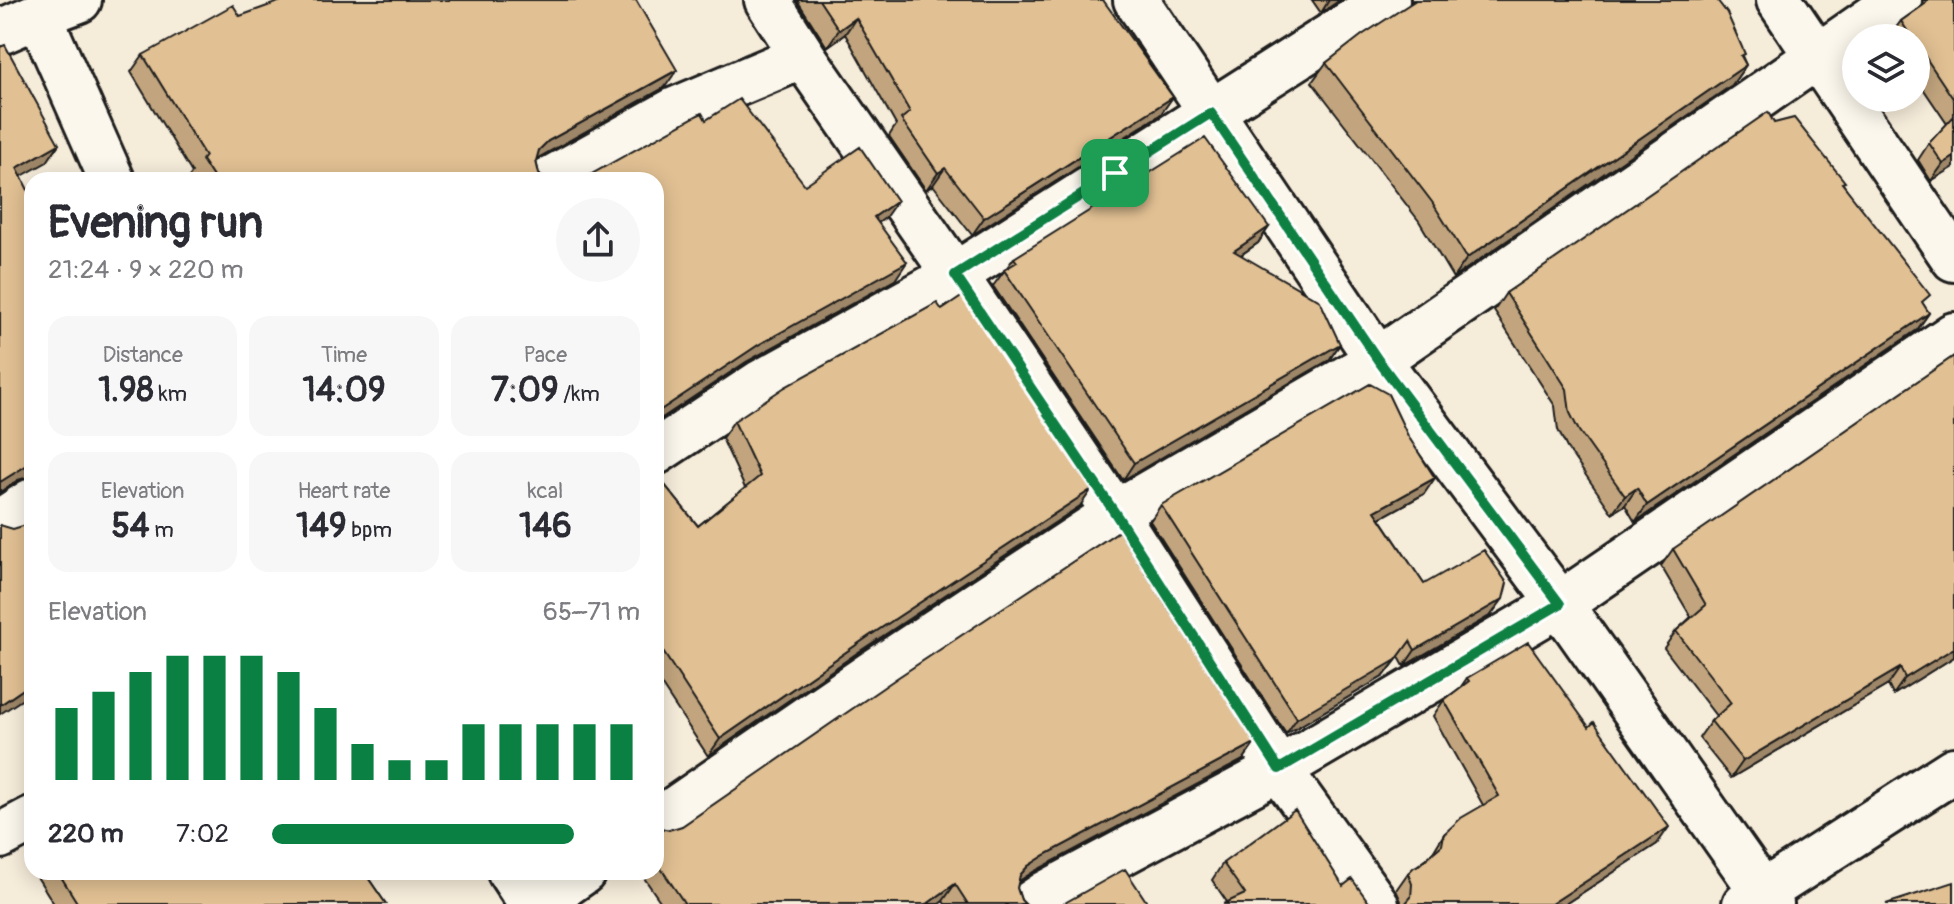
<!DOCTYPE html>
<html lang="en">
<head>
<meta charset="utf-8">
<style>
	:root { --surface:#fff; --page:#f7f7f7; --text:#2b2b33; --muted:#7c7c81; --accent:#0b8043 }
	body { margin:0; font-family:Pangolin,sans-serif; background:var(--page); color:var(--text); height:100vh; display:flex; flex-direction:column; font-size:30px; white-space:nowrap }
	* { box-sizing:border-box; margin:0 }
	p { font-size:26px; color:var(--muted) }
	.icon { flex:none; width:44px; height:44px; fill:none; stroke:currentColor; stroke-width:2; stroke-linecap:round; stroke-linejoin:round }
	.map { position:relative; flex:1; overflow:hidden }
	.sheet { position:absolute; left:24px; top:172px; width:640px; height:708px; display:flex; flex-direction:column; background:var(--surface); border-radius:24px; box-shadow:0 4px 20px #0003 }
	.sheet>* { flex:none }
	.fabs { position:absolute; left:1842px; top:24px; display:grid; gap:16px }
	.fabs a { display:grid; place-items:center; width:88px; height:88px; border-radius:50%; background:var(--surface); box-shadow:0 4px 20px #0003; font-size:40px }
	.pin { position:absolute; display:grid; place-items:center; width:68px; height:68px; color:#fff; margin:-34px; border-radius:16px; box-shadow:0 4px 12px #0006 }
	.round { display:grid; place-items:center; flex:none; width:84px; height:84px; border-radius:42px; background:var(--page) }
	.overview { display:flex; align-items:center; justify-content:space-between; height:136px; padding:0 24px }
	h1 { font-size:44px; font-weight:700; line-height:60px }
	.metrics { display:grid; grid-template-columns:repeat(3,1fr); gap:12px; height:136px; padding:8px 24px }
	.metrics div { display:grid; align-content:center; border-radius:20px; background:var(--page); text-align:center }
	.metrics b { font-size:34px; font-weight:700 }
	.metrics small { font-size:22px; font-weight:400 }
	.metrics p { font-size:22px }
	.chart { height:224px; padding:16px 24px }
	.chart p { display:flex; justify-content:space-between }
	.chart svg { width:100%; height:144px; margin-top:8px; stroke:var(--accent); stroke-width:6 }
	ul { padding:0 24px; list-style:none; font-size:26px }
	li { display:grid; grid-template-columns:128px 96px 1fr; align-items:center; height:60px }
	li i { height:20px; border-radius:10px; background:var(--accent) }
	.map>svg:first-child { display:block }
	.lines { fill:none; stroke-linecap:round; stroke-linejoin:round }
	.street-casing { stroke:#1c1c1c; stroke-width:50 }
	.secondary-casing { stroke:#1c1c1c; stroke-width:50 }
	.street { stroke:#fbf7ec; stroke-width:44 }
	.secondary { stroke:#fbf7ec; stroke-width:44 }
	.wall { fill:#c2a57e; stroke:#1c1c1c; stroke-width:2 }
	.shaded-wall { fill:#9e8667; stroke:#1c1c1c; stroke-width:2 }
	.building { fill:#e1c093; stroke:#1c1c1c; stroke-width:2 }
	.route-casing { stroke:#fff; stroke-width:16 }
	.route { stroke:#0b8043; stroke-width:10 }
</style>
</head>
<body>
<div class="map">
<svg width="1954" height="904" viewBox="0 0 1954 904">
	<rect width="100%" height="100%" fill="#f6ecda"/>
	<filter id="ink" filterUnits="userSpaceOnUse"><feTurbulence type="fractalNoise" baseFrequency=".0125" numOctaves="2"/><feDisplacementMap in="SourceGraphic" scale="16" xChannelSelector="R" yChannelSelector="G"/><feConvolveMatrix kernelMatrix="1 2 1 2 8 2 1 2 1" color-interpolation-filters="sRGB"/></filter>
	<g filter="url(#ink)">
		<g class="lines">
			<g class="street-casing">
				<path id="street" d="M767,0l36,56 152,219 160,238 164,256 97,135
					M1136,0l242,360 182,244 211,300
					M1779,0l175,259
					M39,15l73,165
					M549,180l126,-70 128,-54
					M656,452l104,-69 195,-108 432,-275
					M0,522l32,-21
					M656,822l215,-148 244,-161 263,-153 521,-360
					M0,836l32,-17
					M510,872l21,32
					M537,904l46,-32
					M1030,904l15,-10 234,-125 281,-165 394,-269
					M1745,904l209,-134"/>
			</g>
			<g class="secondary-casing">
				<path id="secondary" d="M0,32l39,-17 40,-15"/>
			</g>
			<use href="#street" class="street"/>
			<use href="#secondary" class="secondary"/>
		</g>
		<path class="wall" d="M797,0h306l58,114 -189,121 -39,-50 -7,5 -37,-54 7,-11 -51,-91 -18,13z
			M1312,0h28l-19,13z
			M1413,0h304l29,65 -14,20 -279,193 -34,-57 -107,-139 14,-19 85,-59z
			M1924,0h30v167l-23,14 -13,-21 11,-17 18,-19 -31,-46v-40l-27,-1 12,-16 21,-15z
			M240,16l425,71 -128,71 -1,3 3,13 5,6h-353l-2,-3 3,-4 -61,-101 12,-17z
			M1774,123l69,61 86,129 -12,17 -282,192 -10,-17 -13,8 -45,-65 -9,-18 -3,-24 -61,-95 12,-18z
			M1269,227l-11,16 -17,12 99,89 -11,16 -206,120 -130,-194 21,-28z
			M734,421l346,85 -223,147 -149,103 -52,-79v-203l42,52 47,-38 -23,-50z
			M1424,494l-44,24 44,66 67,31 -87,51 -5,-9 -15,19 -98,58 -136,-213 11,-16z
			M1673,549l281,108 -61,38 -5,-10 -157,93 -32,-40 12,-17 5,-5 -52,-68 12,-17 15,-14 -30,-51z
			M1467,678l190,166 -92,60h-165l1,-3 -5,-11 12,-17 24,-19 12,-20 39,-29 -50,-89 11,-16 16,-12z
			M1255,743l-12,17 -210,112 -15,10 -1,6 4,12 4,4h-80l-2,-3 -4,3h-277l-22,-32h16v-45l13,3z
			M32,852v17l-6,-9z
			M1223,863l120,23 25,16h-141l-15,-22z
			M34,872h330l22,32h-332z"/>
		<path class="shaded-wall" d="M1329,0h11l-19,13z
			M856,18l-11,16 -18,13 12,-17z
			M1746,65l-14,20 -279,193 14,-20z
			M677,70l-12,17 -129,72 3,-9 9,-9z
			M1173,97l-12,17 -189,121 12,-17z
			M59,144l-12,18 -43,24 13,-18z
			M1954,157v10l-23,14 12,-17z
			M945,168l-12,17 -7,5 12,-17z
			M897,201l-12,17 -23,17 12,-18z
			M1269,227l-11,16 -35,24 11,-16z
			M907,262l-12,18 -149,82 -90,60v-9l102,-68z
			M1929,313l-12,17 -282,192 12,-17z
			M1340,344l-11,16 -206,120 11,-17z
			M32,462v14l-14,4 -18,12v-10z
			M1435,478l-11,16 -60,33 11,-16z
			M1637,488l-12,17 -13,8 13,-17z
			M1092,489l-12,17 -223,147 -149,103 12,-17 149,-103z
			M1503,599l-12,16 -87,51 11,-16z
			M1410,641l-26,35 -98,58 11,-16z
			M1954,648v9l-61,38 12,-17z
			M1900,668l-12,17 -157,93 12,-17z
			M32,683v10l-32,21v-9z
			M1255,743l-12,17 -210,112 -17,11 4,-8 8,-9 17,-11z
			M1669,827l-12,17 -92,60h-14z
			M955,884l-12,17 -4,3h-12z"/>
		<path class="building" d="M284,0h352l41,70 -129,71 -9,9 -3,11 3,13 5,6h-329l-13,-20 3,-4 -62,-101 90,-50 7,11z
			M819,0h284l70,97 -189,121 -39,-50 -7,5 -37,-54 9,-7 -54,-94 -17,12z
			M1416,0h301l10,13 18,41 -4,2 5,9 -279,193 -35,-56 -106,-139 36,-28z
			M1928,0h26v100l-38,-57v-5h-4l-11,-17 24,-17z
			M5,45l54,99 -42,24 15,30v264l-32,20v-435z
			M739,99l66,86 55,-38 37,54 -23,16 33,45 -149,83 -102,68v-233h-75l117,-65 4,-2 4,7z
			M1768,112l6,11 20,-5 51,64 -3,1 88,112 -8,7 7,11 -282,192 -10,-17 -12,8 -46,-65 -9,-18 -3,-24 -61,-96z
			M1954,116v41l-11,7 -14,-21z
			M1205,138l64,89 -35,24 86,50 20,43 -206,119 -130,-193 13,-8 -3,-4z
			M963,296l129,193 -223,147 -149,103 -64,-98v-167l42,52 62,-50 -26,-55 51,-34 152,-84 5,7z
			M1954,356v292l-49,30 -5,-10 -157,93 -32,-40 20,-18 -55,-72 30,-26 -33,-56z
			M1370,384l18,10 20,42 27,42 -60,33 49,73 60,-34 23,33 -4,16 -88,51 -5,-9 -14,19 -99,58 -136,-213z
			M32,521v162l-32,22v-180l13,4 13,-4z
			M1119,531l136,212 -210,112 -17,11 -8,9 -3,13 4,12 4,4h-57l-13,-20 -28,20h-242l-29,-43v-34l13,3 13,-4 215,-148z
			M1528,642l61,85 5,-5 75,105 -118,77h-146l6,-7 1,-13 -4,-11 6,-6 5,-2 23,-20 2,-11 17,-16 38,-22 -55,-96 25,-19 -2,-3z
			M1295,810l48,76 9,-7 18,25h-147l22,-10 -22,-31z
			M1125,869l23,35h-85z
			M58,872h306l22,32h-308z
			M1954,882v22h-68z"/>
	</g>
	<g class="lines" filter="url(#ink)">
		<g class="route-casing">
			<path id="route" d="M1211,113l167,247 182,244 -281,165 -164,-256 -160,-238z"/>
		</g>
		<use href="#route" class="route"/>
	</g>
</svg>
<div class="fabs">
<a><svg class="icon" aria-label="layers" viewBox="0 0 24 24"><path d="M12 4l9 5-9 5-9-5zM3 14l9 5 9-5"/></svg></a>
</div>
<div class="pin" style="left:1115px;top:173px;background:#1e9e55"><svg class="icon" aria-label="arrive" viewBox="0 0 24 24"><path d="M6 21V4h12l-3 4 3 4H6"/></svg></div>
<section class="sheet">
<div class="overview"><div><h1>Evening run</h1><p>21:24 · 9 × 220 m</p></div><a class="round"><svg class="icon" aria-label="share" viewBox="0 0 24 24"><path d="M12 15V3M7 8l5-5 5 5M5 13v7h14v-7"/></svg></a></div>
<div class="metrics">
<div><p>Distance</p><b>1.98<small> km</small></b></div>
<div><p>Time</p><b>14:09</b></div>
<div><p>Pace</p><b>7:09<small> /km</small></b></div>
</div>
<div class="metrics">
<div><p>Elevation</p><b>54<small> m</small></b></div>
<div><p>Heart rate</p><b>149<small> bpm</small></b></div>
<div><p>kcal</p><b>146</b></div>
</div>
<div class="chart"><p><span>Elevation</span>65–71 m</p>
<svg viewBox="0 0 160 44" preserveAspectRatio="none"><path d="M5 44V22M15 44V17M25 44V11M35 44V6M45 44V6M55 44V6M65 44V11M75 44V22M85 44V33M95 44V38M105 44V38M115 44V27M125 44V27M135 44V27M145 44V27M155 44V27"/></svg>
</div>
<ul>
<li><b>220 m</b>7:02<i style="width:82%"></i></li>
</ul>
</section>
</div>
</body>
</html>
